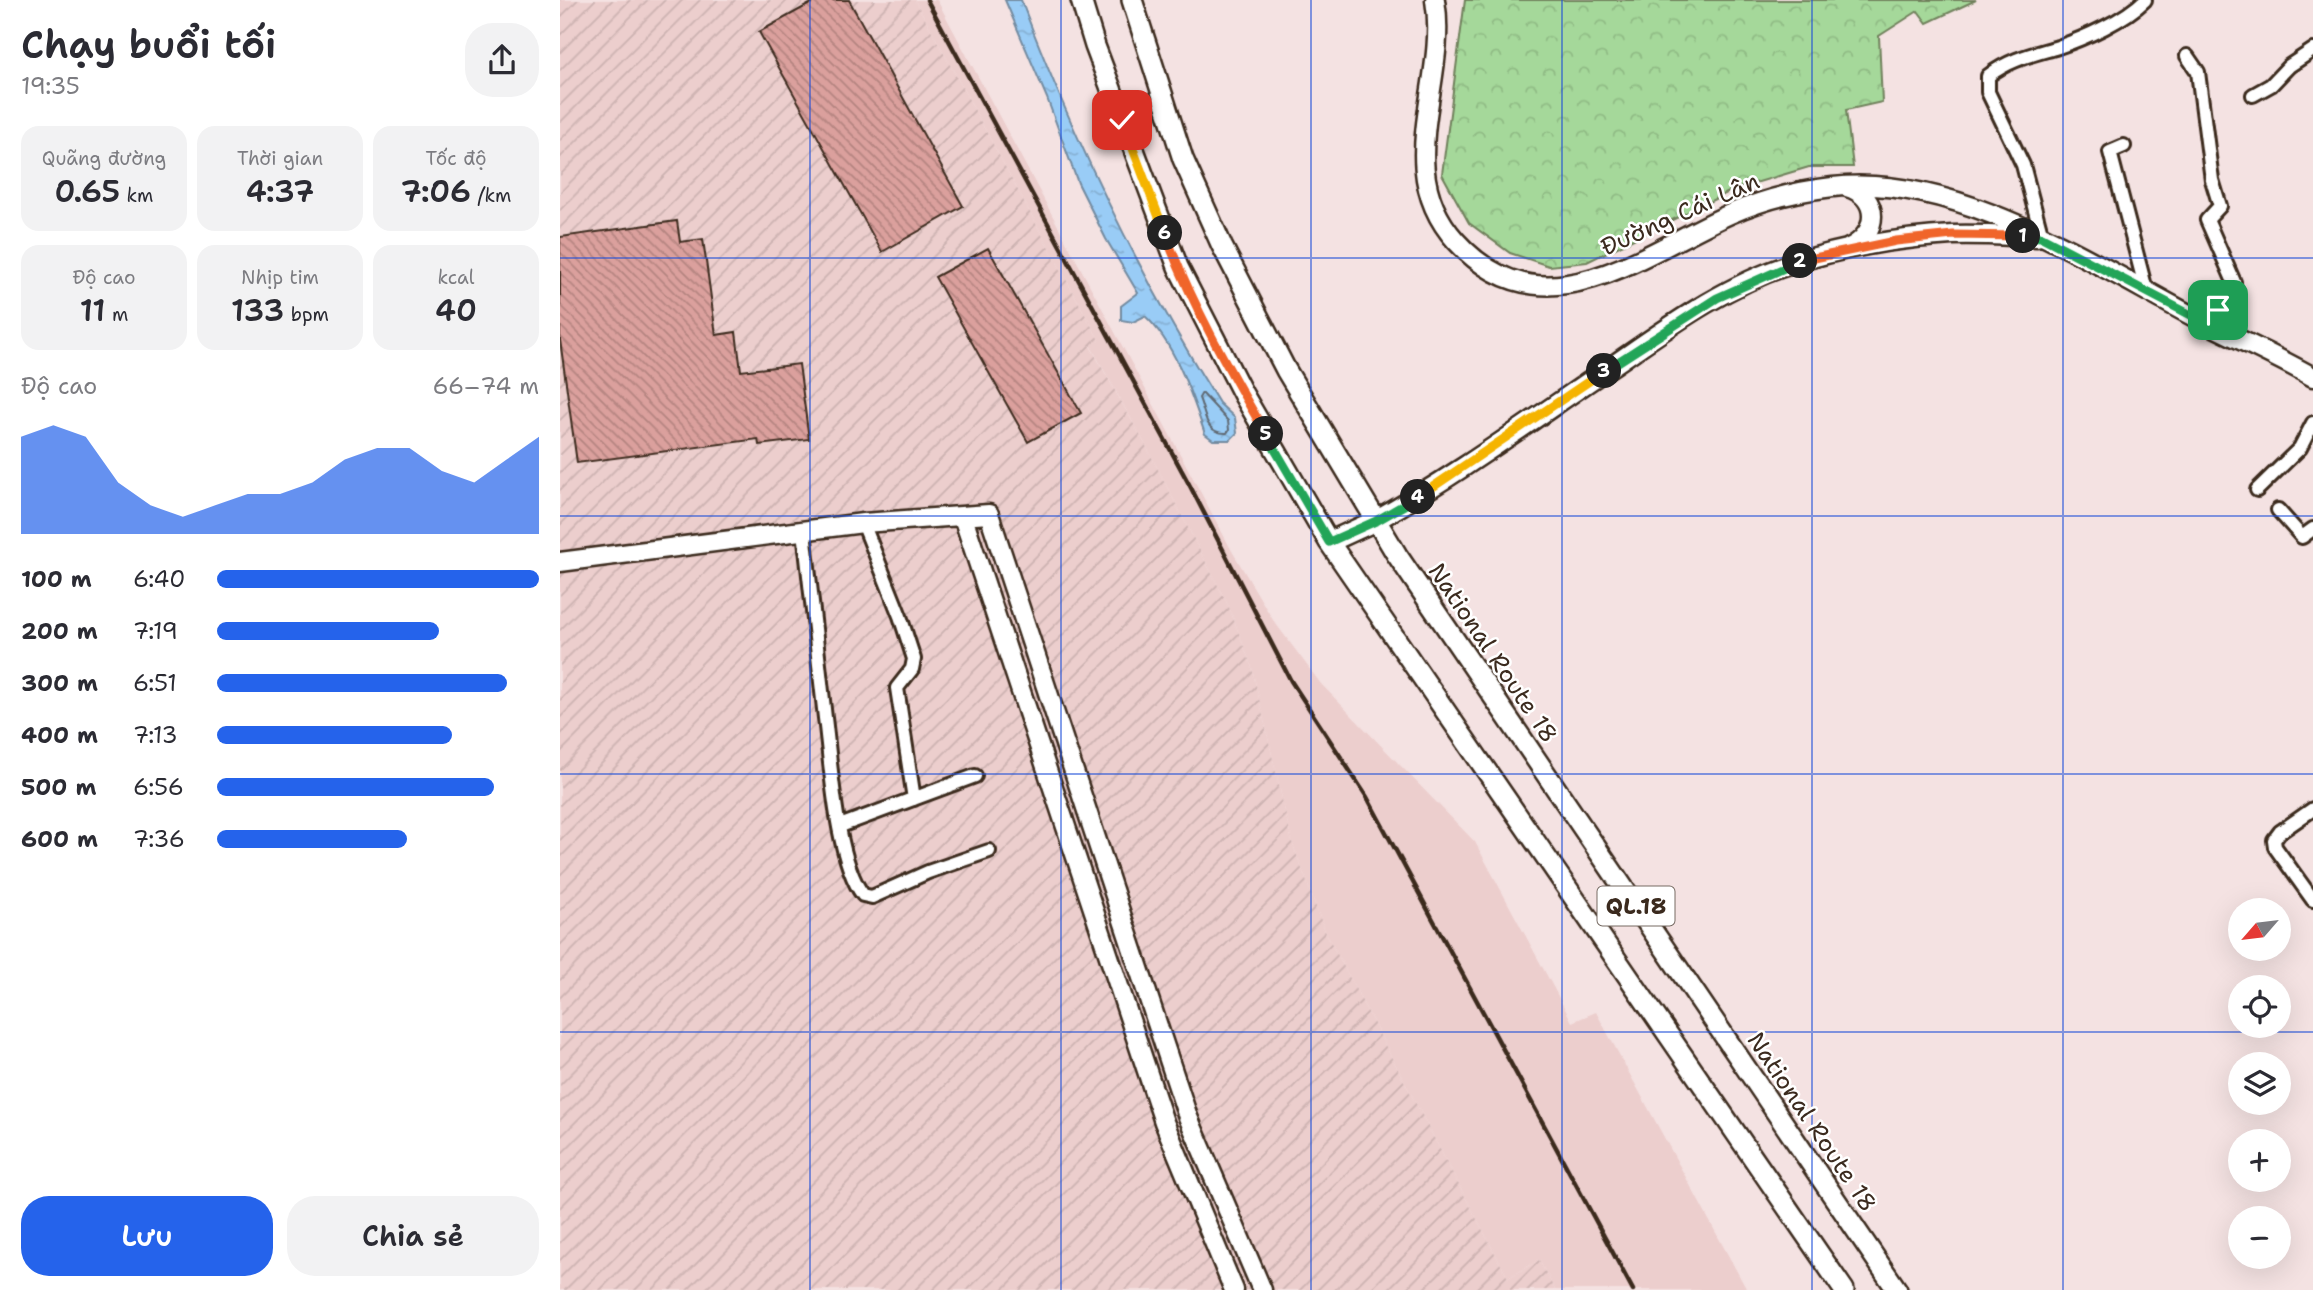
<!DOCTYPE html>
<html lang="vi">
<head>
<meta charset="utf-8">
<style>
	:root { --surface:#fff; --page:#f2f2f3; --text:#2b2b33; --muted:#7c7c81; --accent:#2563eb }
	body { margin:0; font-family:"Shantell Sans",sans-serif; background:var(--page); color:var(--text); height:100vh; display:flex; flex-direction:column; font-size:26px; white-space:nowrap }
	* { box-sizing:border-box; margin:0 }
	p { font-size:23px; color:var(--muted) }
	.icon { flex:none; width:38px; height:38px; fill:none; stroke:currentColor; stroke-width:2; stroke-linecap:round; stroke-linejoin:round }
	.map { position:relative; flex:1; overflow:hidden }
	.panel { display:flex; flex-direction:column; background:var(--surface); width:560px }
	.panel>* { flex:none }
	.needle { width:46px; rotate:242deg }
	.fabs { position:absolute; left:1668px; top:898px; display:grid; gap:14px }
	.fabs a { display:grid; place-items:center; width:63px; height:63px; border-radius:50%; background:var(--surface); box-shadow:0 7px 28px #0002; font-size:35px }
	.pin { position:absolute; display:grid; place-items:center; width:60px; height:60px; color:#fff; margin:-30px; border-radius:14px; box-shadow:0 4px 10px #0006 }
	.km { position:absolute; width:35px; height:35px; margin:-18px; border-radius:50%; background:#222; color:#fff; font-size:19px; line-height:35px; text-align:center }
	.round { display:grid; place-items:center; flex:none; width:74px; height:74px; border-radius:28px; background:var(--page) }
	.head { display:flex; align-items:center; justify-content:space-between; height:119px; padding:0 21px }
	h1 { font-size:38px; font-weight:600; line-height:52px }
	.figures { display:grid; grid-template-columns:repeat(3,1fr); gap:10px; height:119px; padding:7px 21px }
	.figures div { display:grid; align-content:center; border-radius:18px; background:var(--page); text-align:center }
	.figures b { font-size:30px; font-weight:600 }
	.figures small { font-size:19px; font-weight:400 }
	.figures p { font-size:19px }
	.chart { height:196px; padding:14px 21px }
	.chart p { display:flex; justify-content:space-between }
	.chart svg { width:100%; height:126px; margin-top:7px; fill:var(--accent); opacity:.7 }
	.cta { display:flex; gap:14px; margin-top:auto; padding:14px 21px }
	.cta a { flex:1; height:80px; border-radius:28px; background:var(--accent); color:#fff; font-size:28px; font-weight:600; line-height:80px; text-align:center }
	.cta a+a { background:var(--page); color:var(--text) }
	ul { padding:0 21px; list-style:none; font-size:23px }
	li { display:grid; grid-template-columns:112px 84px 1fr; align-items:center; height:52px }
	li i { height:18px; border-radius:9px; background:var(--accent) }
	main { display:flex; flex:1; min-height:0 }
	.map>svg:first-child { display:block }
	.built { fill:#eccecd }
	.industrial { fill:url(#industrial-furrows) }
	.forest { fill:url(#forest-crowns); stroke:#70815c; stroke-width:2 }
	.water { fill:url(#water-ripples); stroke:#738ba0; stroke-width:2 }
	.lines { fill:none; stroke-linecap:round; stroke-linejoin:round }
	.shore { stroke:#616b74; stroke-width:2 }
	.building { fill:url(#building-back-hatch); stroke:#3b2a1e; stroke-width:2 }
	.street-casing { stroke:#3b2a1e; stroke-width:18 }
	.secondary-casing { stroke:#3b2a1e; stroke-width:23 }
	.primary-casing { stroke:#3b2a1e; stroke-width:24 }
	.street { stroke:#fff; stroke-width:12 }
	.secondary { stroke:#fff; stroke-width:18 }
	.primary { stroke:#fff; stroke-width:19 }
	.rail { stroke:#3b2a1e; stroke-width:4.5 }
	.split-1-casing { stroke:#fff; stroke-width:14 }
	.split-2-casing { stroke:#fff; stroke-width:14 }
	.split-3-casing { stroke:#fff; stroke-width:14 }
	.split-4-casing { stroke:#fff; stroke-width:14 }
	.split-5-casing { stroke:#fff; stroke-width:14 }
	.split-6-casing { stroke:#fff; stroke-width:14 }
	.split-7-casing { stroke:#fff; stroke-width:14 }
	.split-1 { stroke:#22a559; stroke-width:9 }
	.split-2 { stroke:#f0652b; stroke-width:9 }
	.split-3 { stroke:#22a559; stroke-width:9 }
	.split-4 { stroke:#f5b400; stroke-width:9 }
	.split-5 { stroke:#22a559; stroke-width:9 }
	.split-6 { stroke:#f0652b; stroke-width:9 }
	.split-7 { stroke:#f5b400; stroke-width:9 }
	.grid { fill:none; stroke:#1d4ed8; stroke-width:2; stroke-opacity:0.55 }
	.labels { text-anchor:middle; stroke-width:5; stroke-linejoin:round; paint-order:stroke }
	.shield { fill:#fff; stroke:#766a62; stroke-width:2 }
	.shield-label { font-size:23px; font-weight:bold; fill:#3b2a1e }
	.street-label { font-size:24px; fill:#3b2a1e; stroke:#fff }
</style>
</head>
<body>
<main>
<section class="panel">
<div class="head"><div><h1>Chạy buổi tối</h1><p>19:35</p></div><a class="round"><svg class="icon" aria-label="share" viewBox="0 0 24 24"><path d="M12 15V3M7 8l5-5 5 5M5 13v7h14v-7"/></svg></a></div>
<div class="figures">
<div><p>Quãng đường</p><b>0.65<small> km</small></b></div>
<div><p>Thời gian</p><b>4:37</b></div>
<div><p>Tốc độ</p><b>7:06<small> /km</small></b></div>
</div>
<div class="figures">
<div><p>Độ cao</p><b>11<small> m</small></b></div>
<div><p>Nhịp tim</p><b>133<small> bpm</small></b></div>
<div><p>kcal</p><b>40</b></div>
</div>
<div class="chart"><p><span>Độ cao</span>66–74 m</p>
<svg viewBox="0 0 160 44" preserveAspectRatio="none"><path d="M0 44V10L10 6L20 10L30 26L40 34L50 38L60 34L70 30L80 30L90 26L100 18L110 14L120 14L130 22L140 26L150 18L160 10V44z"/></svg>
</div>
<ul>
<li><b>100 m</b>6:40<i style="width:100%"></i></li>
<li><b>200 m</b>7:19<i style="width:69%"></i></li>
<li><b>300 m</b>6:51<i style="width:90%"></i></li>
<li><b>400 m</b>7:13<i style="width:73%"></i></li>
<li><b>500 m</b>6:56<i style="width:86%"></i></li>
<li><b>600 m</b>7:36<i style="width:59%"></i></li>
</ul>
<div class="cta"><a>Lưu</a><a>Chia sẻ</a></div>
</section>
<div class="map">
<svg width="1753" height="1290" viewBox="0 0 1753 1290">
	<defs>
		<pattern id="industrial-furrows" width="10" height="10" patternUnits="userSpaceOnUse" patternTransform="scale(1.75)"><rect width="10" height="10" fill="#eccecd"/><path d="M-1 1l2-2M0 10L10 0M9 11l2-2" fill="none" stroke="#cbb1b0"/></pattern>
		<pattern id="forest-crowns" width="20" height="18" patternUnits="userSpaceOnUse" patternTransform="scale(1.75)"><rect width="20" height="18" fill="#a5d89a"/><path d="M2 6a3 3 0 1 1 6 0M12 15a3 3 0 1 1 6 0" fill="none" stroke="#8fba84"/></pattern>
		<pattern id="water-ripples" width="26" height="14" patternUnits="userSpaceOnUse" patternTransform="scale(1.75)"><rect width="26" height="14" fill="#99ccf6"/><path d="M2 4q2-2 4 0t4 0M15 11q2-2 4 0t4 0" fill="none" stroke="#85afd2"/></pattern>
		<pattern id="building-back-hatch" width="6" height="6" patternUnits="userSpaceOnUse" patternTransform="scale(1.75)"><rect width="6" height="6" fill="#dba09d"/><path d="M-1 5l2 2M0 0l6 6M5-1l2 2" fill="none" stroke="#b3837f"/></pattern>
	</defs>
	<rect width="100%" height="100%" fill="#f4e2e2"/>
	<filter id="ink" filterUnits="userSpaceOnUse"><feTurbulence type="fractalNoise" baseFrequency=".0143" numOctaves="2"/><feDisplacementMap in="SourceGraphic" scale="14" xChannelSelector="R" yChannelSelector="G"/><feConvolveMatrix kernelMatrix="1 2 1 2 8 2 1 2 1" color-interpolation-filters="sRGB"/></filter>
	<g filter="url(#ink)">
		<path class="built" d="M355,0h22l295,551 41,69 48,64 154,158 97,180 24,-10 151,278h-192l-16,-30 -31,18 -183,-347 -33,-89 -40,-174 -23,-61 -84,-163 -55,-99 9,-5z"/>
		<path class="industrial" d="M0,0h355l184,340 -9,6 55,98 84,163 23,61 40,174 33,89 183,347 31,-18 16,30h-995z"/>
		<path class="forest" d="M905,0h511l-49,23 -9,-12 -39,25 3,66 -36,8 7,57h-44l-74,22 -148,73 -38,4 -39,-13 -41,-30 -27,-49z"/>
		<path class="water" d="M445,0h16c54,142 118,275 198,403l16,15 2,15 -7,7h-17l-8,-6c-13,-38 -30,-91 -60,-118l-12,6 -12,-2v-14l17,-13 -32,-54 -28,-56 -31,-85z"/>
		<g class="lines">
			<path class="shore" d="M642,393l26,28 1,9 -2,3c-22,1 -21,-18 -28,-35z"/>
		</g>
		<path class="building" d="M257,0h32l114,206 -81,46 -123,-220z
			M117,221l3,21 23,-3 13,96 20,-3 5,39 58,-7 10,75 -50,6 -1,-6 -181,24 -17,-123v-103z
			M428,248l93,165 -53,29 -93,-165z"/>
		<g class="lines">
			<g class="street-casing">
				<path id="street" d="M1627,56l11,16 14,108 8,26 -13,14 27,62 -24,43
					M1693,95l18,-10 18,-19 24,-16
					M1564,146l-14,6 36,138
					M1482,237l-19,-72 -35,-73v-16c22,-17 43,-21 70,-29 27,-9 67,-27 87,-47
					M1697,490l43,-42 13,-25
					M1718,510l24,27 11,-8
					M303,523l37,93 14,43 -2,10 -15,19 17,111
					M244,531c7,62 14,125 21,187 6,46 11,142 38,177l9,2 56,-25 61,-21
					M1753,809l-33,23 -6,8 1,7 38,53
					M280,826l135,-50"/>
			</g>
			<g class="secondary-casing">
				<path id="secondary" d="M875,0c14,82 -45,168 21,241 87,96 184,13 274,-27 32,-14 67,-23 103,-27 124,-14 257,75 363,131 39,20 79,37 117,59
					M1287,187c34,10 32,47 2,61
					M403,517l201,605 70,168
					M815,521c84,-47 161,-104 240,-157 56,-39 114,-81 180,-101 50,-16 105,-25 157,-28 28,-1 57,1 85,2
					M0,562l303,-39 126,-9 199,603 74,173"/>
			</g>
			<g class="primary-casing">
				<path id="primary" d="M521,0l14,46 83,221 65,127 86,148 515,748
					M572,0l51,159 39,87 64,124 111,185 500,735
					M769,542l46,-21"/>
			</g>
			<use href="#street" class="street"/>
			<use href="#secondary" class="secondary"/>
			<use href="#primary" class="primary"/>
			<path class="rail" d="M367,0l262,484 102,197 76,116 266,493"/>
		</g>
	</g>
	<g class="lines" filter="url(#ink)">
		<g class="split-1-casing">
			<path id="split-1" d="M1463,236l19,1 168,88 8,-15"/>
		</g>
		<g class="split-2-casing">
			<path id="split-2" d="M1240,261l96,-20 57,-6 70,1"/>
		</g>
		<g class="split-3-casing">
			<path id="split-3" d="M1044,371l113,-73 83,-37"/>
		</g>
		<g class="split-4-casing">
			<path id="split-4" d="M858,497l186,-126"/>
		</g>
		<g class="split-5-casing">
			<path id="split-5" d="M706,434l63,108 47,-21 42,-24"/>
		</g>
		<g class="split-6-casing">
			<path id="split-6" d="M605,233c26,70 64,137 101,201"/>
		</g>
		<g class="split-7-casing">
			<path id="split-7" d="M562,120l43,113"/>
		</g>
		<use href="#split-1" class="split-1"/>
		<use href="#split-2" class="split-2"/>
		<use href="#split-3" class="split-3"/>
		<use href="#split-4" class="split-4"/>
		<use href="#split-5" class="split-5"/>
		<use href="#split-6" class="split-6"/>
		<use href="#split-7" class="split-7"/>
	</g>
	<path class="grid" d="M250,0v1290M501,0v1290M751,0v1290M1002,0v1290M1252,0v1290M1503,0v1290M0,258h1753M0,516h1753M0,774h1753M0,1032h1753"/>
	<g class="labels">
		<rect class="shield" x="1037.5" y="886.5" width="77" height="39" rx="5"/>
		<g class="shield-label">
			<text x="1076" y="914">QL.18</text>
		</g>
		<g class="street-label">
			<text transform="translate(1120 214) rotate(-24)" y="8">Đường Cái Lân</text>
			<text transform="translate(933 653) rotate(56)" y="8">National Route 18</text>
			<text transform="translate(1252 1122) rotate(56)" y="8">National Route 18</text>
		</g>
	</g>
</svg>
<div class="fabs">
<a><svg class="needle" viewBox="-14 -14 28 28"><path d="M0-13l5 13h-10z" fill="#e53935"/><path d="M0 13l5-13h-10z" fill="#7c7c81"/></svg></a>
<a><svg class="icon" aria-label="locate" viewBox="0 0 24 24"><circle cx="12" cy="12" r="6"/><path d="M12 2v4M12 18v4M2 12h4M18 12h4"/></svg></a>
<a><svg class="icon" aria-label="layers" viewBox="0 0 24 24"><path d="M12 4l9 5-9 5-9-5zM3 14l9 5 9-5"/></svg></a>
<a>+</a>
<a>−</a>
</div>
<div class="pin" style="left:1658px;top:310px;background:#1e9e55"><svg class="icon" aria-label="arrive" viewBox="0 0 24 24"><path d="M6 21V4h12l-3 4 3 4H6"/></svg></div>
<div class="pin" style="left:562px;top:120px;background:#d93025"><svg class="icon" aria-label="check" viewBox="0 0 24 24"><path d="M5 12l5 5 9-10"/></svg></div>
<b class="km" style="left:1463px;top:236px">1</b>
<b class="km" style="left:1240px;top:261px">2</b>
<b class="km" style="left:1044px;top:371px">3</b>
<b class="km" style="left:858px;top:497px">4</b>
<b class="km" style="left:706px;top:434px">5</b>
<b class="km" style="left:605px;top:233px">6</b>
</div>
</main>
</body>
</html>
